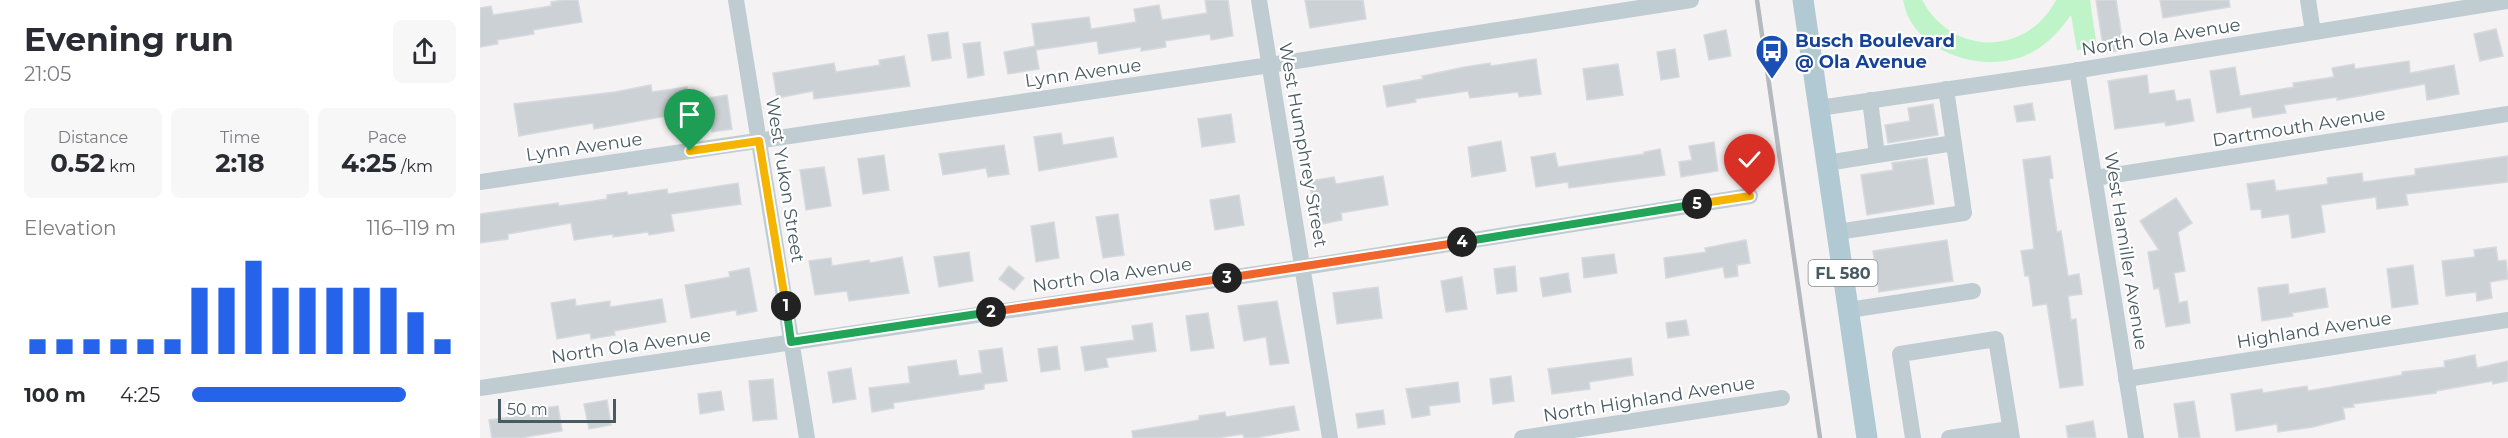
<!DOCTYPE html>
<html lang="en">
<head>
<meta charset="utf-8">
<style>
	:root { --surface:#fff; --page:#f7f7f7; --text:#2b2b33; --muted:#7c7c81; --accent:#2563eb }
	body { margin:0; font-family:Montserrat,sans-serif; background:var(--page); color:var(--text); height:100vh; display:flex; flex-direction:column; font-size:22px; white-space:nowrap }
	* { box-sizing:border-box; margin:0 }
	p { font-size:20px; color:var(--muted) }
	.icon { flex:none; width:33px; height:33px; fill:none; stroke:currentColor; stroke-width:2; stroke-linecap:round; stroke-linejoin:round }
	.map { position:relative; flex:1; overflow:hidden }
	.drawer { display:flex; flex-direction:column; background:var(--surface); width:480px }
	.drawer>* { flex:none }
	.scale { position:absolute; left:18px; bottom:15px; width:118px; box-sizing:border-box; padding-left:6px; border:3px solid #485b62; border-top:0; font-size:16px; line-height:21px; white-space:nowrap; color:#485b62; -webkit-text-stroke:4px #fff; paint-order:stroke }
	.pin { position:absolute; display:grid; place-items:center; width:51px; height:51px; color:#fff; margin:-62px -26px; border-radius:50% 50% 50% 0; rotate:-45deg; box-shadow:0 0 6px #0007 }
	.pin .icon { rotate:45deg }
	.km { position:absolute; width:30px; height:30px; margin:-15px; border-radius:50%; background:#222; color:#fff; font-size:16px; line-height:30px; text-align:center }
	.round { display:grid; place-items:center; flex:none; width:63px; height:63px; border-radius:9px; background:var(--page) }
	.headline { display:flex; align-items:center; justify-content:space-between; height:102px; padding:0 24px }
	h1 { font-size:33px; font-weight:700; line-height:45px }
	.figures { display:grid; grid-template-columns:repeat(3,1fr); gap:9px; height:102px; padding:6px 24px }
	.figures div { display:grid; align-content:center; border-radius:9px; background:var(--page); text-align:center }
	.figures b { font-size:26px; font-weight:700 }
	.figures small { font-size:16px; font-weight:400 }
	.figures p { font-size:16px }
	.chart { height:168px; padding:12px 24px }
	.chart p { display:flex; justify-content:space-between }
	.chart svg { width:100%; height:108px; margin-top:6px; stroke:var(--accent); stroke-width:6 }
	ul { padding:0 24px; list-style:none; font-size:20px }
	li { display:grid; grid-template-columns:96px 72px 1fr; align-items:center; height:45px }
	li i { height:15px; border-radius:8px; background:var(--accent) }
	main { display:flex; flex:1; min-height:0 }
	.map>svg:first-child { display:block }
	.green { fill:#bff4c8 }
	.building { fill:#ccd1d5; stroke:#d6dade; stroke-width:1.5 }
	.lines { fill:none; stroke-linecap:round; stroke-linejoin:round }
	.minor { stroke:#bfcdd3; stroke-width:16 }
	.major { stroke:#b0c9d3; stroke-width:21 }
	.rail { stroke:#b4b9bd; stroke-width:4.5 }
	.split-1-casing { stroke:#fff; stroke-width:12 }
	.split-2-casing { stroke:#fff; stroke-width:12 }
	.split-3-casing { stroke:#fff; stroke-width:12 }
	.split-4-casing { stroke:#fff; stroke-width:12 }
	.split-5-casing { stroke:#fff; stroke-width:12 }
	.split-6-casing { stroke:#fff; stroke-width:12 }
	.split-1 { stroke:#f5b400; stroke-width:8 }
	.split-2 { stroke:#22a559; stroke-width:8 }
	.split-3 { stroke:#f0652b; stroke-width:8 }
	.split-4 { stroke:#f0652b; stroke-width:8 }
	.split-5 { stroke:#22a559; stroke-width:8 }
	.split-6 { stroke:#f5b400; stroke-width:8 }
	.labels { text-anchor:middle; stroke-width:4.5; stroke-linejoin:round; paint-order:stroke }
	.shield { fill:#fff; stroke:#7f8c91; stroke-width:1.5 }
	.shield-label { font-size:16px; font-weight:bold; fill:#485b62 }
	.street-label { font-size:18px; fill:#485b62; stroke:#fff }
	.transit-label { font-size:18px; font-weight:bold; fill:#164399; stroke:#fff; text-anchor:start }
</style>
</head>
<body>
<main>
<section class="drawer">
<div class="headline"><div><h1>Evening run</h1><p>21:05</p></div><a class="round"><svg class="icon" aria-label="share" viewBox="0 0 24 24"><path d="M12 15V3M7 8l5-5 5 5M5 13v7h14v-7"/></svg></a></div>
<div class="figures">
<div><p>Distance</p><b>0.52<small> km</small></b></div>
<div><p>Time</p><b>2:18</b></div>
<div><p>Pace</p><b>4:25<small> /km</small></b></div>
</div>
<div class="chart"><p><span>Elevation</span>116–119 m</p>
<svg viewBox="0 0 160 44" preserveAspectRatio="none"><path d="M5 44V38M15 44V38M25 44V38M35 44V38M45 44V38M55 44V38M65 44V17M75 44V17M85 44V6M95 44V17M105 44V17M115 44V17M125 44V17M135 44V17M145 44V27M155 44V38"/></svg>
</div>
<ul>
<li><b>100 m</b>4:25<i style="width:81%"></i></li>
</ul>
</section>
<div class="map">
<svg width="2028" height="438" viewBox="0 0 2028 438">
	<rect width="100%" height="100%" fill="#f5f2f3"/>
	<path class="green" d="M1423,0h19c30,56 104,57 134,0h34l7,47 -20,3 -6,-35c-14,20 -30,36 -53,43 -43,14 -107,-9 -115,-58z"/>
	<path class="building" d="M84,0h14l4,22 -49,8 1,4 -37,6 1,4 -18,3v-39l11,-2 2,9 58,-9v-4z
		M725,0h23l5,36 -22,4 -1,-6 -45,7 1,6 -25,4v-4l-42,7 -2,-13 -61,9 3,19 -31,5 -4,-22 31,-6 -3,-22 57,-7 2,12 45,-7 -2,-13 25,-4 3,15 45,-7z
		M825,0h58l3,19 -56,9z
		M1616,0h20l8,50 -20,3z
		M1680,0h69l1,7 -67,11z
		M2016,29l7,27 -23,5 -6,-27z
		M1246,30l5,26 -22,4 -5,-25z
		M468,32l3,26 -19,3 -4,-26z
		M500,42l4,33 -16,3 -5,-34z
		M1195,49l4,28 -18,3 -4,-28z
		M424,56l6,30 -96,13 -1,-8 -36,7 -4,-25 61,-10 2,9 44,-7 -1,-5z
		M1056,59l5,35 -22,3 -1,-5 -48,6 -2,-7 -53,8 1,3 -29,5 -4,-21 40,-7 -1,-3 43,-9 25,-4 1,3z
		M1929,61l1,12 44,-8 5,29 -32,6 -2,-16 -88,16v-3l-53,8 2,8 -33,5 -2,-11 -34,6 -7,-42 25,-4 5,29 54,-9 -1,-4 41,-6 -2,-9 22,-4 1,5z
		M1138,64l5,31 -36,5 -4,-31z
		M1667,75l2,19 25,-4 2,11 14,-2 4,22 -28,5 -1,-4 -50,7 -7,-48z
		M171,85l1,7 35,-5 2,14 38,-6 5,34 -20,3 -2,-10 -41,7 -2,-13 -73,13 -1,-6 -74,13 -5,-32 101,-12z
		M1552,103l3,17 -18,2 -3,-16z
		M1453,104l5,31 -50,8 -3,-18 25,-4 -2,-13z
		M751,114l4,28 -33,5 -4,-28z
		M581,133l2,12 50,-8 4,20 -78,14 -5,-34z
		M1021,141l5,30 -34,6 -4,-30z
		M1234,142l4,29 -37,6 -2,-15 13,-2 -3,-14z
		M524,145l5,29 -21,3 -2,-9 -43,7 -4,-21z
		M1180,149l5,26 -96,13 -1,-6 -32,5 -5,-30 24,-4 3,14 86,-13v-2z
		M404,155l5,35 -26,4 -5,-35z
		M1570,156l3,22 -4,1 8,53 4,-1 7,45 11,-2 3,20 -14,2 3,24 5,-1 7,66 -23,3 -13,-84 -14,2 -4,-30h-4l-4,-25 13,-2 -11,-89z
		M2028,156v26l-102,12 2,11 -31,4 -1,-12 -55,8 4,27 -33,6 -3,-24 -27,4 -1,-9 -10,1 -4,-26 27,-4 2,11 52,-7 -1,-6 35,-5 1,9 52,-7v-6z
		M1447,158l7,46 -67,11 -6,-40 32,-5 -1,-7z
		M344,167l7,39 -25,4 -6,-40z
		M903,176l5,29 -47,8 1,7 -25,5 -8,-44 25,-4 2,7z
		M258,183l3,21 -70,10 3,17 -25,4 -1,-3 -35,5v-3l-39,6 -3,-17 -63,11v5l-28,4v-29l78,-11 1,3 48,-7v-4l20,-3 1,3 39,-6 1,5z
		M759,195l5,30 -29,5 -5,-30z
		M1696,198l16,25 -14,9 7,39 -11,2 5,30 8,-2 3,22 -24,4 -7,-39 -5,1 -6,-37 11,-2 -19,-29z
		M638,214l6,41 -21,3 -7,-41z
		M574,222l5,36 -23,4 -5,-36z
		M1266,240l4,23 -13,2 1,11 -13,2 -2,-11 -57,11 -2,-20 42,-6 -1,-4z
		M1467,240l6,41 -74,11 -6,-41z
		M2016,247l2,14 8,-1 2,19 -18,3 2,16 -15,3 -1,-9 -30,4 -4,-35 33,-4 -1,-7z
		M489,252l4,29 -34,6 -5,-30z
		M1134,254l3,19 -33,5 -2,-20z
		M422,257l7,36 -60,8 -2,-10 -32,4 -6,-34 22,-3 1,8 37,-6 1,3z
		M1933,265l5,39 -26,4 -5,-39z
		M529,266l15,12 -10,12 -15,-11z
		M1035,266l2,25 -20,3 -3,-25z
		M269,268l8,43 -20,4 -1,-5 -45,8 -6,-33 45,-8 -1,-5z
		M1088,273l3,19 -28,5 -3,-19z
		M982,277l5,32 -21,3 -5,-31z
		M1808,284l1,10 36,-6 3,19 -36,6 1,3 -31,5 -4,-33z
		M898,287l4,31 -45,6 -4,-31z
		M95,299l1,7 34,-5v6l52,-8 4,23 -52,9 1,4 -24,4 -1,-6 -33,6 -6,-36z
		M797,301l12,62 -19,2 -4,-28 -22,4 -6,-35z
		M728,313l6,35 -23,3 -5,-35z
		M1206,320l3,15 -21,3 -2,-15z
		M672,323l4,28 -50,7 2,9 -23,4 -4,-24 53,-7 -2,-14z
		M577,346l3,23 -19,3 -3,-23z
		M522,348l5,33 -23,3v5l-91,14 1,5 -22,4 -3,-24 41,-5 -2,-16 48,-7 3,16 23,-3 -3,-22z
		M1995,355l2,13 31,-7v20l-15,3 -1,-3 -56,10v2l-83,11 1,3 -11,1 2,11 -32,8 -35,5 -1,-8 -41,7 -5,-37 31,-5 1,4 44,-7 1,5 94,-16v-3l43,-5 -1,-6z
		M1151,358l2,17 -44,7 1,7 -38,5 -4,-25z
		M371,368l5,31 -23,4 -5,-31z
		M1031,376l3,25 -21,3 -3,-25z
		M293,379l4,40 -24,2 -4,-40z
		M978,382l2,20 -31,4 1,9 -18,3 -6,-29z
		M241,391l3,19 -24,4 -2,-20z
		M127,400l4,25 -22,4 -5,-25z
		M1714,401l6,37h-21l-5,-34z
		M78,406l4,25 -42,7h-28l-3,-18 48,-6 -1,-5z
		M814,406l5,24 -44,8h-11l-1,-4 -26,4h-84l-1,-7 67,-11v-4l26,-4 1,5z
		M903,410l2,14 -27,4 -2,-14z
		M1613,421l3,17h-28l-2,-12z"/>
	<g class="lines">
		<path class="minor" d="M256,0l71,438
			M779,0l71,438
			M1828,0l5,32
			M1597,70l59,368
			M1339,108l248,-36 441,-71
			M1397,155l77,-12
			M1347,163l50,-8 -7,-55
			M1615,178l413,-64
			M0,182l790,-117 421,-65
			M1357,232l127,-19 -18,-124
			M1369,310l124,-19
			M1646,379l382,-59
			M0,388l824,-121 446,-71
			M1042,438l260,-40
			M1433,438l-13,-84 96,-15 16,99
			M1469,438l61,-9"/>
		<path class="major" d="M1323,0l64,438"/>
		<path class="rail" d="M1277,0l63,438"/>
	</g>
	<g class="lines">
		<g class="split-1-casing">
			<path id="split-1" d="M210,151l69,-10 27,165"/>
		</g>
		<g class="split-2-casing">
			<path id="split-2" d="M306,306l5,36 200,-30"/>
		</g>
		<g class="split-3-casing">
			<path id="split-3" d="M511,312l236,-34"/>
		</g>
		<g class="split-4-casing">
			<path id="split-4" d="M747,278l235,-36"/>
		</g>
		<g class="split-5-casing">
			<path id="split-5" d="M982,242l235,-38"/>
		</g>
		<g class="split-6-casing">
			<path id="split-6" d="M1217,204l53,-8"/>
		</g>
		<use href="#split-1" class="split-1"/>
		<use href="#split-2" class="split-2"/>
		<use href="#split-3" class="split-3"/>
		<use href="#split-4" class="split-4"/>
		<use href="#split-5" class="split-5"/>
		<use href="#split-6" class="split-6"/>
	</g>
	<defs>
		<g id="bus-pin" transform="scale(1.725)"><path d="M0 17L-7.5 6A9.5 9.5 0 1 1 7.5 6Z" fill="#1a4fb4" stroke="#fff"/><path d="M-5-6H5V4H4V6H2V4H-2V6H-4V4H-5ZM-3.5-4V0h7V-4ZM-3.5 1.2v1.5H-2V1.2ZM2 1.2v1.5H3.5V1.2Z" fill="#fff"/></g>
	</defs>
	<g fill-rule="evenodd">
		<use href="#bus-pin" x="1292" y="51"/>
	</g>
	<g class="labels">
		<rect class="shield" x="1328.5" y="260" width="69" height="26" rx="4.5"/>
		<g class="shield-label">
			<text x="1363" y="279">FL 580</text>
		</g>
		<g class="street-label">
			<text transform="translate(1681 37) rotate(-9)" y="6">North Ola Avenue</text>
			<text transform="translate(603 73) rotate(-8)" y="6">Lynn Avenue</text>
			<text transform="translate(1819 127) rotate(-9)" y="6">Dartmouth Avenue</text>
			<text transform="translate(823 145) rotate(80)" y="6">West Humphrey Street</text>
			<text transform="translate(104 147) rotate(-8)" y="6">Lynn Avenue</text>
			<text transform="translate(305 180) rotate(81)" y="6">West Yukon Street</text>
			<text transform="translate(1646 251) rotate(81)" y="6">West Hamiller Avenue</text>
			<text transform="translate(632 275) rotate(-8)" y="6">North Ola Avenue</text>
			<text transform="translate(1834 330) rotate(-9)" y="6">Highland Avenue</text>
			<text transform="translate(151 346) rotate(-8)" y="6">North Ola Avenue</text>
			<text transform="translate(1169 399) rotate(-9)" y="6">North Highland Avenue</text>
		</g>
		<g class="transit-label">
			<text x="1315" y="47">Busch Boulevard<tspan x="1315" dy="21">@ Ola Avenue</tspan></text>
		</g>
	</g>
</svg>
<div class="scale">50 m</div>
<div class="pin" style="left:210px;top:151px;background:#1e9e55"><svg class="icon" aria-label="arrive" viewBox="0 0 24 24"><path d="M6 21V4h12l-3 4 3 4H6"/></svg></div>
<div class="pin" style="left:1270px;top:196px;background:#d93025"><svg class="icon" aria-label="check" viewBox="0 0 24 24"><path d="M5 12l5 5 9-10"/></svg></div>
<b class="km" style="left:306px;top:306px">1</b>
<b class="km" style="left:511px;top:312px">2</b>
<b class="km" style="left:747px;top:278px">3</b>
<b class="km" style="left:982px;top:242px">4</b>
<b class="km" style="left:1217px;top:204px">5</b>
</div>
</main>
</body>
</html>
